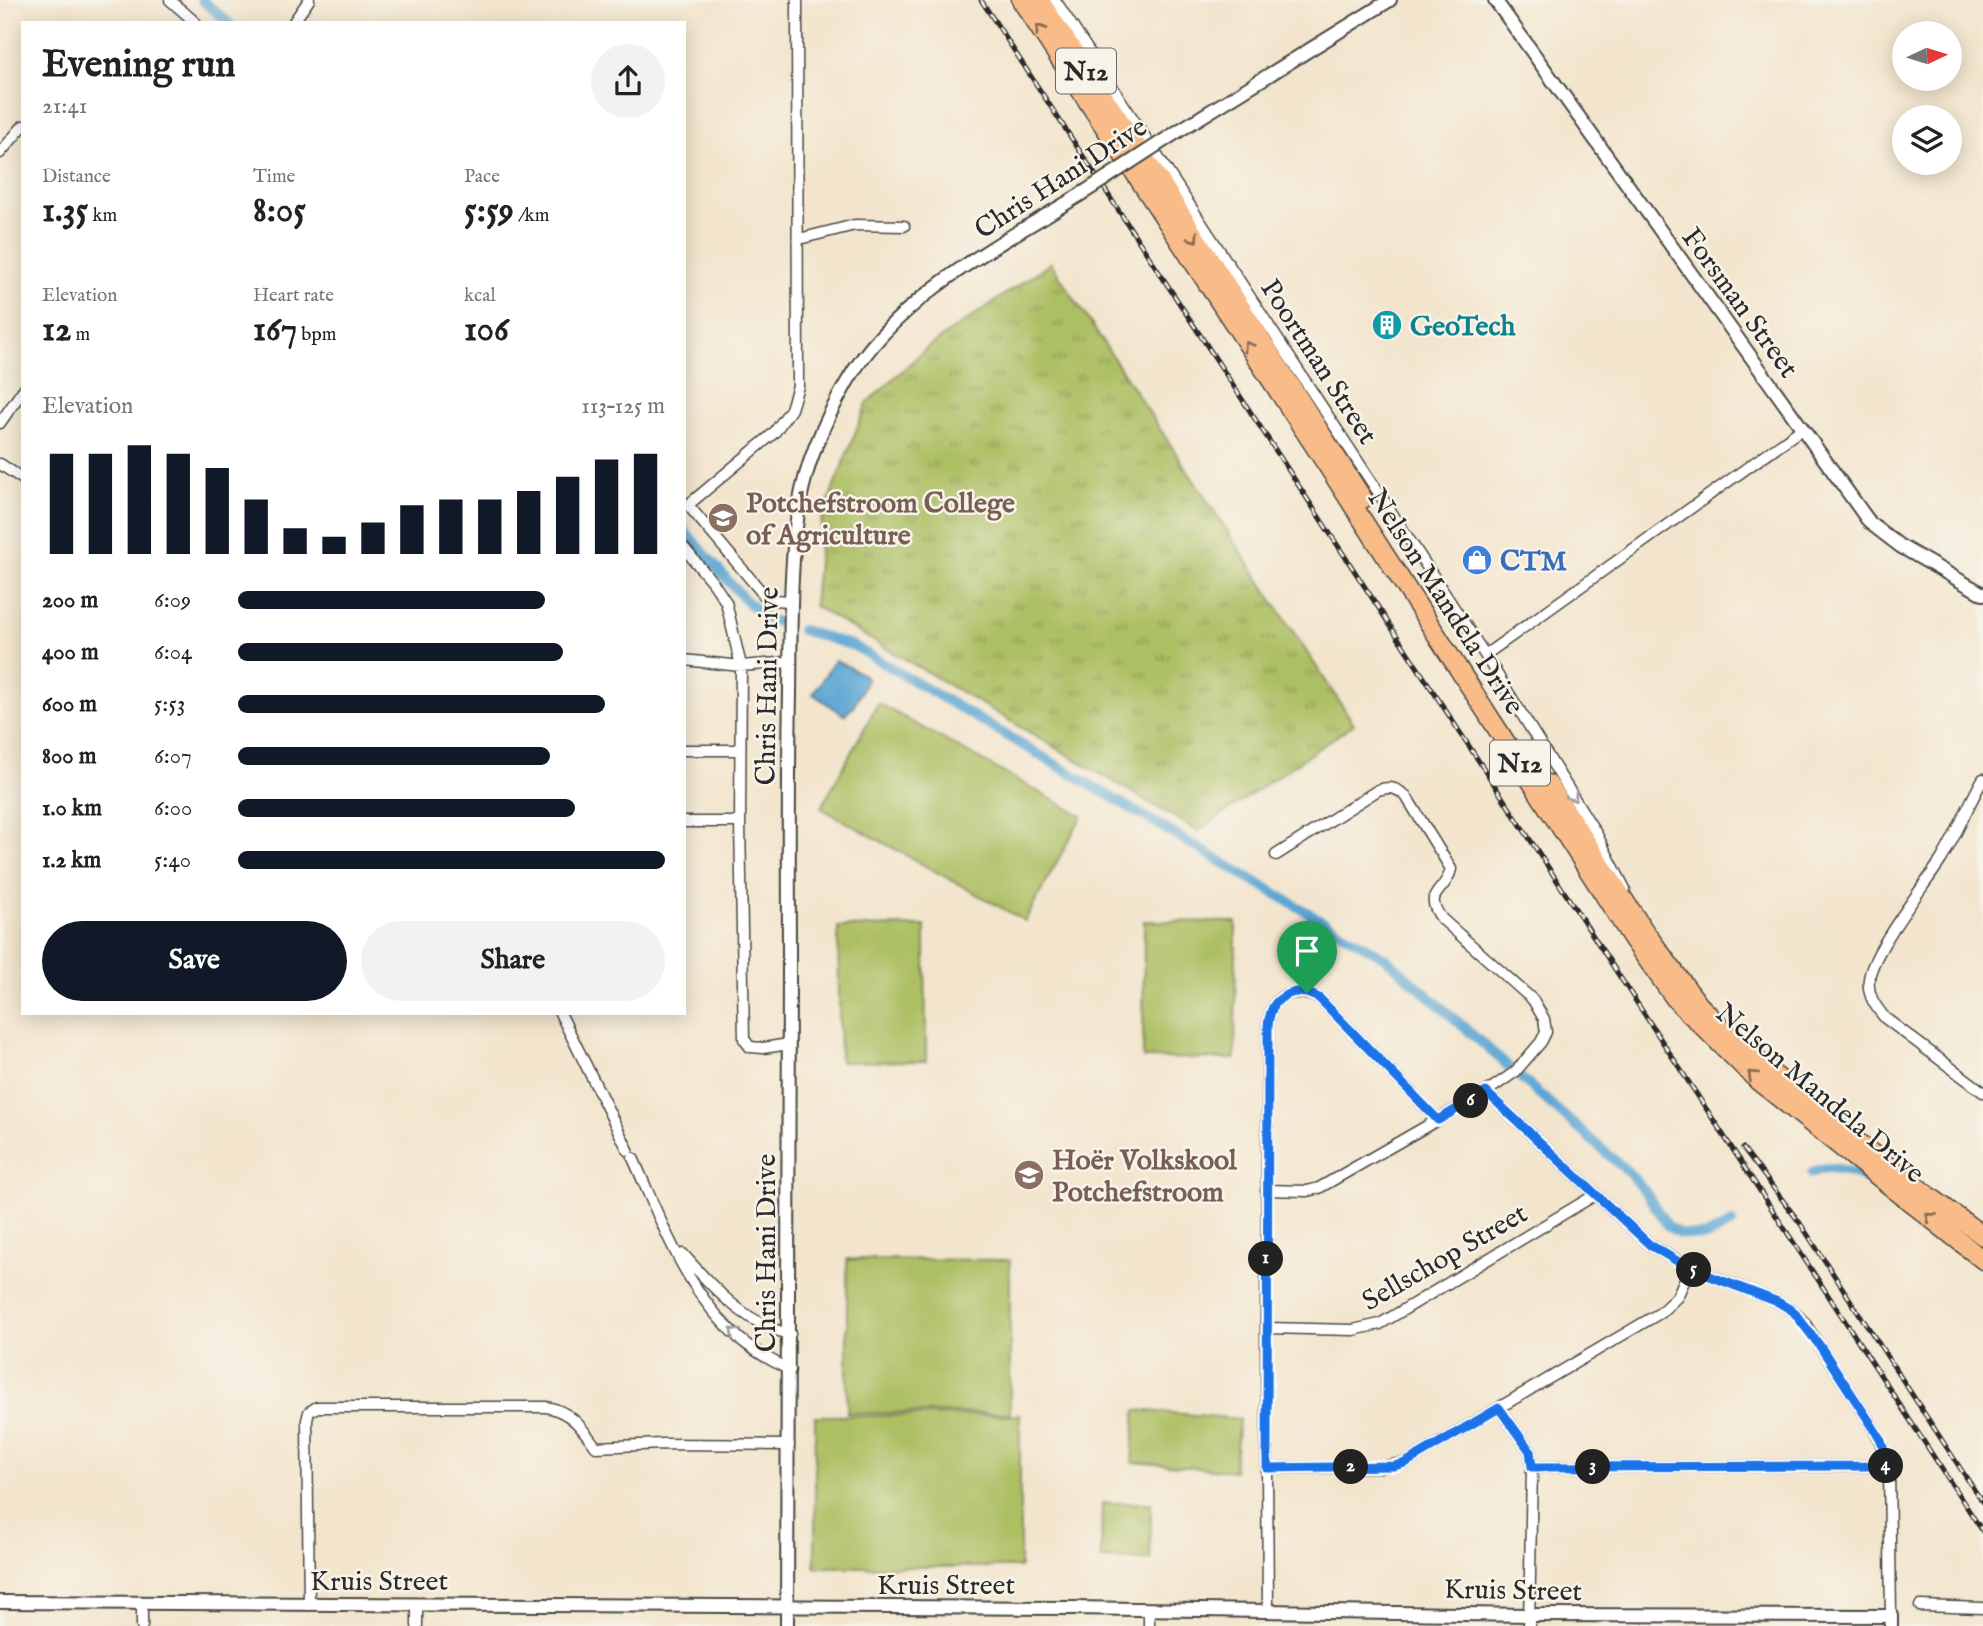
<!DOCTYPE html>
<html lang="en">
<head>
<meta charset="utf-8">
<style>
	:root { --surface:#fff; --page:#f2f2f2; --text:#222; --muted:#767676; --accent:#111827 }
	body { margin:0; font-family:"IM FELL English",serif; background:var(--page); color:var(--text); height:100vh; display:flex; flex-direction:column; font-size:26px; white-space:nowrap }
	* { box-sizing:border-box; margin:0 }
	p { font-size:23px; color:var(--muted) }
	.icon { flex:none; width:38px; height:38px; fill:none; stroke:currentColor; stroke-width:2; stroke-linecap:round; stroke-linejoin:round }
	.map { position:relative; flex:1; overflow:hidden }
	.panel { position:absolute; left:21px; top:21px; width:665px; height:994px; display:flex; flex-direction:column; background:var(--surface); border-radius:0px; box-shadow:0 4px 18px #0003 }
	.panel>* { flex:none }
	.needle { width:46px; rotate:86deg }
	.buttons { position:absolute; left:1892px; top:21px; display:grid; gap:14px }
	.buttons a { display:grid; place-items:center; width:70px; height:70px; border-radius:50%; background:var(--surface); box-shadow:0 4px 18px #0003; font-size:35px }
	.pin { position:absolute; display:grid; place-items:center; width:60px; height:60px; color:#fff; margin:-72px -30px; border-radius:50% 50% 50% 0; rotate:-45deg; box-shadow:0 0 7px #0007 }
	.pin .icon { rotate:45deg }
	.km { position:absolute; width:35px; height:35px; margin:-18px; border-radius:50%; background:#222; color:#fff; font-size:19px; line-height:35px; text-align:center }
	.round { display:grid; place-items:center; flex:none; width:74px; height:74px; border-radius:37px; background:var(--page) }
	.head { display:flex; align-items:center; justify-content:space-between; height:119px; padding:0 21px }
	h1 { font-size:38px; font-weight:700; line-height:52px }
	.figures { display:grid; grid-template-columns:repeat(3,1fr); gap:10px; height:119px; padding:7px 21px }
	.figures div { display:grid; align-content:center }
	.figures b { font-size:35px; font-weight:700 }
	.figures small { font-size:19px; font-weight:400 }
	.figures p { font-size:19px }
	.chart { height:196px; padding:14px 21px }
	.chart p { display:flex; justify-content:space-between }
	.chart svg { width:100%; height:126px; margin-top:7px; stroke:var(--accent); stroke-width:6 }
	.action { display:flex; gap:14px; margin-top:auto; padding:14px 21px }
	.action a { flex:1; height:80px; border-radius:42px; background:var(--accent); color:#fff; font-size:28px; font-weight:700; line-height:80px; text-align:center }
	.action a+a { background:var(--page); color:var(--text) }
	ul { padding:0 21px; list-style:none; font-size:23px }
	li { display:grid; grid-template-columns:112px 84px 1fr; align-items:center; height:52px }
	li i { height:18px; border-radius:9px; background:var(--accent) }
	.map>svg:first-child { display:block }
	.grass { fill:url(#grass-tufts); stroke:#6c7547; stroke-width:2 }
	.pitch { fill:#adbf63; stroke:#6c7547; stroke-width:2 }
	.water { fill:#5ba6d3; stroke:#43687f; stroke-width:2 }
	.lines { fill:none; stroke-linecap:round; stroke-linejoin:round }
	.canal { stroke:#5ba6d3; stroke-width:10 }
	.minor-casing { stroke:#494743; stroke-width:13 }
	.tertiary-casing { stroke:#494743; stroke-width:16 }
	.trunk-casing { stroke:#494743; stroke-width:21 }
	.minor { stroke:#fff; stroke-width:10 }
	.tertiary { stroke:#fff; stroke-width:12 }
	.trunk { stroke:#f9bc89; stroke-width:18 }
	.rail-casing { stroke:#2b2b2b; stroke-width:5 }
	.rail { stroke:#f7f3e8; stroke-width:2.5; stroke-dasharray:8; stroke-linecap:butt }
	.tertiary-bridge-casing { stroke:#494743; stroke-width:16; stroke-linecap:butt }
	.tertiary-bridge { stroke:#fff; stroke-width:12 }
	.oneway { stroke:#886c55 }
	.oneway2 { stroke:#a0a0a0 }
	.route-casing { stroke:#fff; stroke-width:14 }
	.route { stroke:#1a73e8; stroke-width:9 }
	.labels { text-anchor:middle; stroke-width:5; stroke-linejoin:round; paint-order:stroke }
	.shield { fill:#f7f3e8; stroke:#686764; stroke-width:2 }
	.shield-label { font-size:26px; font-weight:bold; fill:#2b2b2b }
	.street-label { font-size:28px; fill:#2b2b2b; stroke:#f7f3e8 }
	.culture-label { font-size:28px; font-weight:bold; fill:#0d838f; stroke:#f7f3e8; text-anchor:start }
	.education-label { font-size:28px; font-weight:bold; fill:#785e54; stroke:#f7f3e8; text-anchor:start }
	.shop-label { font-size:28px; font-weight:bold; fill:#366cbe; stroke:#f7f3e8; text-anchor:start }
</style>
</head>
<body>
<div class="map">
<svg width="1983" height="1626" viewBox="0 0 1983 1626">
	<defs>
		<pattern id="grass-tufts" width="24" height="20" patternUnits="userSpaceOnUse" patternTransform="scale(1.75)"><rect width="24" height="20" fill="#adbf63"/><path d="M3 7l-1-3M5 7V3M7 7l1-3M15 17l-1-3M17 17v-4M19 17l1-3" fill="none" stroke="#8d9b52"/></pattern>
	</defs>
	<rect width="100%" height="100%" fill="#f7f3e8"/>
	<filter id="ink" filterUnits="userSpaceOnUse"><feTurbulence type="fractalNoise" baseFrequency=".0143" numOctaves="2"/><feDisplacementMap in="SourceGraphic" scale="14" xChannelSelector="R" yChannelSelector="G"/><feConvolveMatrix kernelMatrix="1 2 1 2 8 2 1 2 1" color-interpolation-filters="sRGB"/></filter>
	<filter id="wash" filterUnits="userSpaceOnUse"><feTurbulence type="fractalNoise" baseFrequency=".00686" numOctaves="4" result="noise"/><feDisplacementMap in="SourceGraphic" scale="28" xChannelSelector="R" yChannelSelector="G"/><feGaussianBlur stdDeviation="1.57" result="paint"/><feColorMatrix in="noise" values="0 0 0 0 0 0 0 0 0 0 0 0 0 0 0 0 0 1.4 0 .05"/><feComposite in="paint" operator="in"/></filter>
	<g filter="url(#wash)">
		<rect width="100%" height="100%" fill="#f3e5cd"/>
		<path class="grass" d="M1051,263l303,461 -156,107 -384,-225 8,-89 45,-114 61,-56z"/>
		<path class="pitch" d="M878,703l204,113 -57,105 -204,-113z
			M1144,921l92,1 -1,137 -92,-1z
			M925,926l1,135 -86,1 -2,-135z
			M847,1259l163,1v153h-163z
			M1136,1410l103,9 -5,52 -102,-9z
			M1020,1415v152h-205v-151z
			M1102,1503h49l-1,57 -49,-1z"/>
		<path class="water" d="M835,660l29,15 3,5 -14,27 -9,8 -31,-21z"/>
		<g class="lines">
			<path class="canal" d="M202,0l27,23
				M684,530l61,70 22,19 18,5
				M802,630l52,16 533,313 121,107
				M1520,1077l109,96 15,17 23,35 13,9 26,2 26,-13
				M1812,1173c36,-22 90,34 116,55l11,3"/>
		</g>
	</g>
	<g filter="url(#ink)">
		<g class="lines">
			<g class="minor-casing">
				<path id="minor" d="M170,0l26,23
					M1055,0l430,655 112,180 28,54
					M293,23l16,-23
					M0,153l23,-27
					M799,239l56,-14 49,1
					M0,423l23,-33
					M0,464l23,15
					M684,548l30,36 12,18 15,64 -1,156 4,217 6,8 13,1 26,-4
					M791,601l-18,-1 -9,-5 -76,-90 86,-72 17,-24 7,-23 -1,-386
					M1485,655l318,-227
					M684,660l57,6 49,-4
					M684,750h56
					M1983,779c-15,26 -26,55 -42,81 -18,28 -68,90 -72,119 -2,16 6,27 16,39l98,74
					M684,822h56
					M560,1013l68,137
					M1486,1092l164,153 40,23 88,34 15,9 11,11 69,105 7,14 9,25 2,150
					M633,1158c28,62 53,135 107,181 15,13 32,22 50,31
					M1266,1190l41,1 12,-3 167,-96 29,-20 26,-30 5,-10 -2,-13 -11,-19 -91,-81c-21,-28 4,-25 9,-50l-45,-73c-10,-8 -15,-10 -28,-6l-102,65
					M683,1254c28,32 63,71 107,80
					M1266,1328l87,2 27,-6 215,-129
					M1499,1408l31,43 2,16 -3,159
					M1532,1467l357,-1
					M1267,1468l113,-1 25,-4 255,-150 17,-16 13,-29
					M309,1605l-2,-185 2,-8 8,-5h229c25,4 36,21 50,40l66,-3 127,1
					M1920,1606l63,2
					M1149,1609v17
					M1268,1610l-2,-282 2,-303c4,-31 22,-38 51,-27l119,122
					M142,1626v-23
					M417,1626v-21"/>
			</g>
			<g class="tertiary-casing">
				<path id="tertiary" d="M1495,0l375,523 30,23 83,48
					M1180,130l210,-130
					M0,1602l1072,6 457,7 362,1v10
					M787,1626c1,-217 2,-434 2,-651 0,-94 -1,-188 1,-282 1,-62 -1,-125 9,-187 7,-44 26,-86 48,-124 48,-85 155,-139 236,-189"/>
			</g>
			<g class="trunk-casing">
				<path id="trunk" d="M1021,0l304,462 309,479 42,59 82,81 225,179
					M1039,0l120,180 204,319
					M1548,784l97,148 54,73 33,33 41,36 97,78 113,84"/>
			</g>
			<use href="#minor" class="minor"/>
			<use href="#tertiary" class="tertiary"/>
			<use href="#trunk" class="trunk"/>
			<g class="rail-casing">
				<path id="rail" d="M981,0l1002,1532
					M1743,1148l57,75 183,280"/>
			</g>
			<use href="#rail" class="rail"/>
			<g class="tertiary-bridge-casing">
				<path id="tertiary-bridge" d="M1083,193l97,-63"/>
			</g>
			<use href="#tertiary-bridge" class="tertiary-bridge"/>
		</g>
		<defs><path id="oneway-chevron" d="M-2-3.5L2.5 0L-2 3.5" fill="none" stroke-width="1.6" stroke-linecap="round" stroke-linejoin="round" transform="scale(1.75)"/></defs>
		<g class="oneway">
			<use href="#oneway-chevron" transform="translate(1040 29) rotate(-123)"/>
			<use href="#oneway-chevron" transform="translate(1194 238) rotate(57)"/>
			<use href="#oneway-chevron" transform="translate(1248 346) rotate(-124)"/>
			<use href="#oneway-chevron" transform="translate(1752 1075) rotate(-138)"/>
			<use href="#oneway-chevron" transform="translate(1930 1217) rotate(-141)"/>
		</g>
		<g class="oneway2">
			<use href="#oneway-chevron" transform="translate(1573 797) rotate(58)"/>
			<use href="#oneway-chevron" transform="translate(734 1332) rotate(-136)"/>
		</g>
	</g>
	<g class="lines" filter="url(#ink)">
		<g class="route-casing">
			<path id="route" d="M1295,992l12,1 12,5 119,122 48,-28 164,153 39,23 89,34 15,9 27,35 53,81 8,14 8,25 -357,1 -2,-16 -31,-43 -94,55 -11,3 -127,2 1,-442c2,-19 8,-29 27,-34z"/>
		</g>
		<use href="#route" class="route"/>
	</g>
	<defs>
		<g id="building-disc" transform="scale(1.575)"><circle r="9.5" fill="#0f9aa8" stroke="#f7f3e8"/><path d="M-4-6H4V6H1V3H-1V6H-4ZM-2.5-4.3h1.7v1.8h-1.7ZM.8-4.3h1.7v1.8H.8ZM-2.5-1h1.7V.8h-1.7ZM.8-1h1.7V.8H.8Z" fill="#fff"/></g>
		<g id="university-disc" transform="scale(1.575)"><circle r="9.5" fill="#8d6e63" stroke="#f7f3e8"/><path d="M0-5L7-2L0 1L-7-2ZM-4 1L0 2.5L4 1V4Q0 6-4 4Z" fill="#fff"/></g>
		<g id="shop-disc" transform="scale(1.575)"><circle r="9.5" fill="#3f7fe0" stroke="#f7f3e8"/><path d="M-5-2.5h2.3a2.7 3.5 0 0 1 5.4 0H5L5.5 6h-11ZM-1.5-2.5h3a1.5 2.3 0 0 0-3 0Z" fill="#fff"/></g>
		<g id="school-disc" transform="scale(1.575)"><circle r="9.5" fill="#8d6e63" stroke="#f7f3e8"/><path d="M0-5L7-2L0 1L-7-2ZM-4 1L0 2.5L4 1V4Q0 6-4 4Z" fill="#fff"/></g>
	</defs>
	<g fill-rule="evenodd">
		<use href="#building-disc" x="1387" y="325"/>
		<use href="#university-disc" x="723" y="518"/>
		<use href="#shop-disc" x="1477" y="560"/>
		<use href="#school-disc" x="1029" y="1175"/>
	</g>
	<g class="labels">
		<g class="shield">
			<rect x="1056" y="48.5" width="60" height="45" rx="5"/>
			<rect x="1490" y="740.5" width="60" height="45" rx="5"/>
		</g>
		<g class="shield-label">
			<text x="1086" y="80">N12</text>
			<text x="1520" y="772">N12</text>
		</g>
		<g class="street-label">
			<text transform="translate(1060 177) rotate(-33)" y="10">Chris Hani Drive</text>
			<text transform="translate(1741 302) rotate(54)" y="10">Forsman Street</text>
			<text transform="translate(1320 361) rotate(57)" y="10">Poortman Street</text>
			<text transform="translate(1447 601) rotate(57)" y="10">Nelson Mandela Drive</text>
			<text transform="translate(766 686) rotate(-89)" y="10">Chris Hani Drive</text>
			<text transform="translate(1821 1092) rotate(40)" y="10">Nelson Mandela Drive</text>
			<text transform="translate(765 1253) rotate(-90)" y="10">Chris Hani Drive</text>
			<text transform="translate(1444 1256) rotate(-30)" y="10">Sellschop Street</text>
			<text x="379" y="1590">Kruis Street</text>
			<text x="946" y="1594">Kruis Street</text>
			<text transform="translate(1513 1589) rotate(1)" y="10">Kruis Street</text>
		</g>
		<g class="culture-label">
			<text x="1410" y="335">GeoTech</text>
		</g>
		<g class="education-label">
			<text x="746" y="512">Potchefstroom College<tspan x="746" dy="32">of Agriculture</tspan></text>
			<text x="1052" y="1169">Hoër Volkskool<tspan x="1052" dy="32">Potchefstroom</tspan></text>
		</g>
		<g class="shop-label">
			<text x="1500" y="570">CTM</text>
		</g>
	</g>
</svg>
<div class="buttons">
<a><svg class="needle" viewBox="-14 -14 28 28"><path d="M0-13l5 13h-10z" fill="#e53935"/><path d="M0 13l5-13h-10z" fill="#767676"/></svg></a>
<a><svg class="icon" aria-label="layers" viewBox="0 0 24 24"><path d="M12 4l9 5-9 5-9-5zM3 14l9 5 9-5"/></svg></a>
</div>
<div class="pin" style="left:1307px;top:993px;background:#1e9e55"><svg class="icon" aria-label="arrive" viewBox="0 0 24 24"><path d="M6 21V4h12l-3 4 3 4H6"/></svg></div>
<b class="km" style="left:1266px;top:1259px">1</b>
<b class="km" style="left:1351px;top:1467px">2</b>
<b class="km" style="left:1593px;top:1467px">3</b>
<b class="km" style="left:1886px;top:1466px">4</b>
<b class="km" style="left:1694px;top:1270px">5</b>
<b class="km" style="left:1471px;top:1101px">6</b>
<section class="panel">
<div class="head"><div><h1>Evening run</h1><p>21:41</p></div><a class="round"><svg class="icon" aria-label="share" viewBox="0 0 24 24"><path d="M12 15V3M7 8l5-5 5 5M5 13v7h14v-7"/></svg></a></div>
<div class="figures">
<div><p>Distance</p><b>1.35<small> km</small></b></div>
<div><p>Time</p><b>8:05</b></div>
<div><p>Pace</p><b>5:59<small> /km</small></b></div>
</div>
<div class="figures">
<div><p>Elevation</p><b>12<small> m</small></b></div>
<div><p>Heart rate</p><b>167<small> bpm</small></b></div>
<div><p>kcal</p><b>106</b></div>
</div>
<div class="chart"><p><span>Elevation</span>113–125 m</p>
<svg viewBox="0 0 160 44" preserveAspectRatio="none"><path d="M5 44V9M15 44V9M25 44V6M35 44V9M45 44V14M55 44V25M65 44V35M75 44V38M85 44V33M95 44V27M105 44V25M115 44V25M125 44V22M135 44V17M145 44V11M155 44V9"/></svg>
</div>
<ul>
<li><b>200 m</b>6:09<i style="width:72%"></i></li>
<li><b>400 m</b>6:04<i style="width:76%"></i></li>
<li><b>600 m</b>5:53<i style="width:86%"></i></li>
<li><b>800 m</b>6:07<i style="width:73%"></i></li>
<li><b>1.0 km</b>6:00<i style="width:79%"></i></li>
<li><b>1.2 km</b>5:40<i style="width:100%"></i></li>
</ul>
<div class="action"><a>Save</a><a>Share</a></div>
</section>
</div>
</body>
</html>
